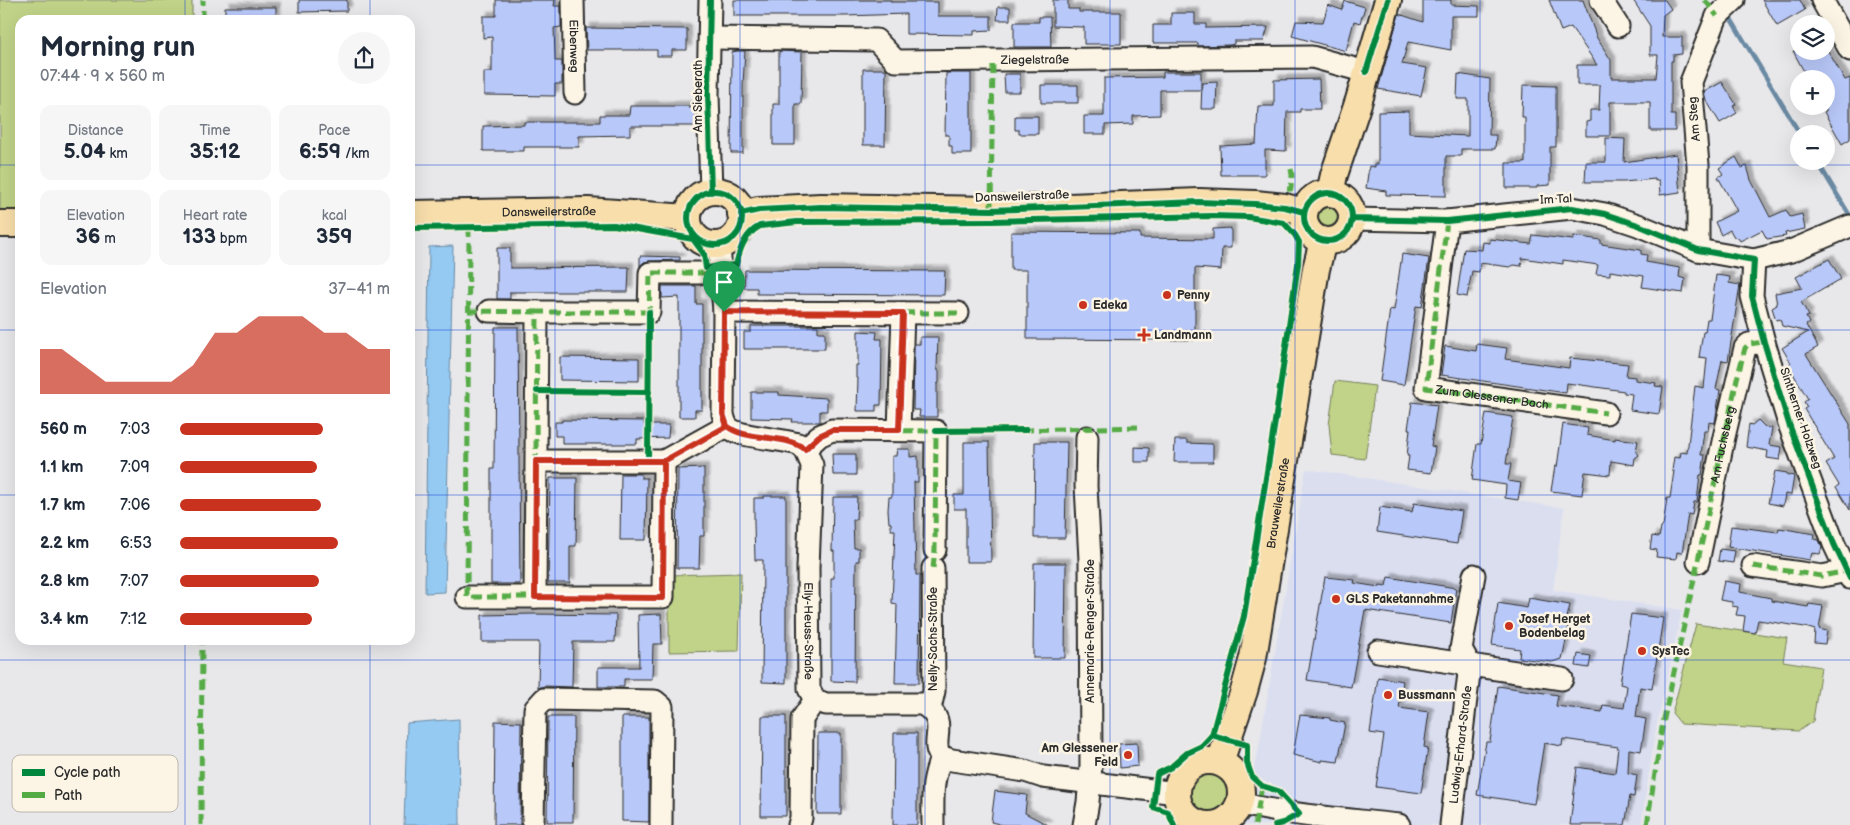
<!DOCTYPE html>
<html lang="en">
<head>
<meta charset="utf-8">
<style>
	:root { --surface:#fff; --page:#f6f6f7; --text:#1f2937; --muted:#747a83; --accent:#c8321e }
	body { margin:0; font-family:"Balsamiq Sans",sans-serif; background:var(--page); color:var(--text); height:100vh; display:flex; flex-direction:column; font-size:19px; white-space:nowrap }
	* { box-sizing:border-box; margin:0 }
	p { font-size:16px; color:var(--muted) }
	.icon { flex:none; width:28px; height:28px; fill:none; stroke:currentColor; stroke-width:2; stroke-linecap:round; stroke-linejoin:round }
	.map { position:relative; flex:1; overflow:hidden }
	.details { position:absolute; left:15px; top:15px; width:400px; height:630px; display:flex; flex-direction:column; background:var(--surface); border-radius:15px; box-shadow:0 5px 20px #0002 }
	.details>* { flex:none }
	.buttons { position:absolute; left:1790px; top:15px; display:grid; gap:10px }
	.buttons a { display:grid; place-items:center; width:45px; height:45px; border-radius:50%; background:var(--surface); box-shadow:0 5px 20px #0002; font-size:25px }
	.pin { position:absolute; display:grid; place-items:center; width:42px; height:42px; color:#fff; margin:-51px -21px; border-radius:50% 50% 50% 0; rotate:-45deg; box-shadow:0 0 5px #0007 }
	.pin .icon { rotate:45deg }
	.round { display:grid; place-items:center; flex:none; width:52px; height:52px; border-radius:26px; background:var(--page) }
	.overview { display:flex; align-items:center; justify-content:space-between; height:85px; padding:0 25px }
	h1 { font-size:28px; font-weight:700; line-height:38px }
	.metrics { display:grid; grid-template-columns:repeat(3,1fr); gap:8px; height:85px; padding:5px 25px }
	.metrics div { display:grid; align-content:center; border-radius:12px; background:var(--page); text-align:center }
	.metrics b { font-size:21px; font-weight:700 }
	.metrics small { font-size:14px; font-weight:400 }
	.metrics p { font-size:14px }
	.chart { height:140px; padding:10px 25px }
	.chart p { display:flex; justify-content:space-between }
	.chart svg { width:100%; height:90px; margin-top:5px; fill:var(--accent); opacity:.7 }
	ul { padding:0 25px; list-style:none; font-size:16px }
	li { display:grid; grid-template-columns:80px 60px 1fr; align-items:center; height:38px }
	li i { height:12px; border-radius:6px; background:var(--accent) }
	.map>svg:first-child { display:block }
	.built { fill:#dadeef }
	.green { fill:#c0d388; stroke:#767f5a }
	.water { fill:#95caf3; stroke:#6b8aa3 }
	.lines { fill:none; stroke-linecap:round; stroke-linejoin:round }
	.stream { stroke:#6b8aa3; stroke-width:4.5 }
	.building { fill:#b8c8f8; stroke:#2b2b2b; filter:url(#shadow) }
	.minor-casing { stroke:#2b2b2b; stroke-width:25 }
	.major-casing { stroke:#2b2b2b; stroke-width:30 }
	.minor { stroke:#fcf5e5; stroke-width:21 }
	.major { stroke:#f8deab; stroke-width:26 }
	.quiet { stroke:#54ab44; stroke-width:5; stroke-dasharray:10 5; stroke-linecap:butt }
	.cycleway-casing { stroke:#fcf5e5; stroke-width:9 }
	.cycleway { stroke:#00873e; stroke-width:6 }
	.route-casing { stroke:#fff; stroke-width:10 }
	.route { stroke:#c8321e; stroke-width:6 }
	.grid { fill:none; stroke:#1d4ed8; stroke-width:1; stroke-opacity:0.55 }
	.poi-dot { fill:#c8321e; stroke:#fcf5e5; stroke-width:2 }
	.labels { text-anchor:middle; stroke-width:5; stroke-linejoin:round; paint-order:stroke }
	.street-label { font-size:12px; fill:#2b2b2b; stroke:#fcf5e5 }
	.poi-label { font-size:12px; font-weight:bold; fill:#2b2b2b; stroke:#fcf5e5; text-anchor:start }
	.key { fill:#fcf5e5; stroke:#bdb8ad; stroke-width:1 }
	.key-label { font-size:14px; fill:#2b2b2b }
</style>
</head>
<body>
<div class="map">
<svg width="1850" height="825" viewBox="0 0 1850 825">
	<defs>
		<filter id="shadow"><feDropShadow dx="4.5" dy="-4.5" stdDeviation="1" flood-color="#0004"/></filter>
	</defs>
	<rect width="100%" height="100%" fill="#e8e8eb"/>
	<filter id="ink" filterUnits="userSpaceOnUse"><feTurbulence type="fractalNoise" baseFrequency=".02" numOctaves="2"/><feDisplacementMap in="SourceGraphic" scale="10" xChannelSelector="R" yChannelSelector="G"/><feConvolveMatrix kernelMatrix="1 2 1 2 8 2 1 2 1" color-interpolation-filters="sRGB"/></filter>
	<g filter="url(#ink)">
		<path class="built" d="M1306,469l258,39 -11,82 129,20 -27,123 -14,92h-406l22,-67z"/>
		<path class="green" d="M0,0h192v20h-172v195l-20,1z
			M1316 217a13 13 0 1 1 26 0a13 13 0 1 1-26 0Z
			M1335,381l40,5 -10,73 -33,-4 -3,-30z
			M741,573l-2,78 -70,1v-77z
			M1696,624l91,14 -4,23 38,6 -8,54 -14,10 -118,-7 -9,-11z
			M1184 792a24 24 0 1 1 48 0a24 24 0 1 1-48 0Z"/>
		<path class="water" d="M453,246l-8,346 -20,1 4,-346z
			M459,719l1,106h-56l3,-102z"/>
		<g class="lines">
			<path class="stream" d="M1728,14l72,120
				M1817,161l33,55"/>
		</g>
		<path class="building" d="M299,0h48v11l-48,1z
			M496,0h59l-1,6h7v21l-7,1 1,28v5h7v23h-7v12l-71,-1v-23h8v-35l-9,1v-22h13z
			M734,0h157v2h47v14h53v14l-17,1v4l-68,-1v-20l-61,2h-111z
			M1053,0h15v9h11v3h42v32h-37v-17l-31,-1z
			M1423,0h28v5l28,1v10h-28v34l-43,-8 -6,22 25,4 -6,28 -43,-7 21,-75 24,8z
			M1549,0h34l14,38 14,22v18h45l2,-23h-8v-29l-17,-26h32l6,9 -8,6 -1,22h20v17l-9,1v6h-2v54h4v16h-25v-29h-40v34h-24v-14l4,-1v-11h9l1,-25h-23v-20h20l-26,-38 -10,4z
			M1762,0h38l5,10 -28,16z
			M1345,1l20,6 -5,16 -6,-2 -8,30 -54,-15 4,-15 27,1 5,-17 14,5z
			M225,7h51v13h-51z
			M998,7h12v13h-13z
			M1171,13h24v11h11v4l62,-1 -4,14h-30v3l-4,1 -32,1v-3h-45v-18h18z
			M1039,17h11l1,30h-37v-25h25z
			M586,28l101,1v21h-15v6h-15v-6h-70z
			M737,51h8l-2,33v69h-12l1,-101z
			M779,51l23,1 -1,52h-6v41h-22v-41h6z
			M1793,51h35l17,29 5,-2v61l-8,5 -18,-32 2,-1v-32h-18z
			M863,69h23l-1,76h-22z
			M1163,72h38v18h-41v25l-27,1v8l-28,1v9h-21v-18h20v-38l59,-1z
			M946,73h25v81h-19v-8h-3v-11h-4z
			M1004,74h16v18h-15z
			M1458,74l32,5 -1,56h7l-1,14h-34v7h-15v40l-60,-1v-4l-20,-3 3,-22 6,1v-3h3v-52l31,-1v22l59,3v-37h-11z
			M1319,79l1,30h-20v3h-13l-1,39 -21,-1v25h-44l-1,-29 36,-2 2,-38h16v-26z
			M1217,82l-1,27h-15l1,-26z
			M1722,82l14,22 -3,2 4,7 -17,10 -14,-23 -2,-8z
			M1041,85h37v18h-37z
			M1523,85l33,1v61h-6v38l-13,1v2h-31v-25h19v-46h-3z
			M630,106h59v2h7v18h-66v9l-51,1v11h-55v4h-41v-25l41,-1v-3h76v-7h29z
			M1015,116h23v18h-19v-4h-4z
			M1606,138l19,1 -1,23 52,-8 4,38 -20,3 -1,-15 -4,1v-2l-31,3h-39l1,-20h20z
			M1736,157l6,11 5,-2 4,14 19,37 16,-7 4,7 12,-3 3,15 -20,4 1,3 -19,3 -5,-9 -22,11 -2,-3 -4,-1 -4,-7 -9,5 -6,-13 22,-11 -19,-34 5,-3 -4,-6z
			M1231,228v20h-9l-1,22 -26,-2v72l-168,-1v-69h-16v-38l129,1v5l73,1v-10z
			M1533,235l40,5 1,-4 27,4v4l40,6v4l6,1 -1,7 34,6 -1,9 6,2 -2,14 -41,-6 2,-11 -34,-5v4l-14,-1 2,-9 -35,-5v4l-41,-6 -1,8 -7,-1 -4,2 -30,-4 -1,9 -7,-1 -5,26 -10,-2 7,-46 18,1 1,-8 7,1v-4l41,5z
			M497,248h13v20l119,-1 -1,25h-118v7h-13z
			M1402,254l27,4 -7,49 -6,-1 -12,79 -24,-4 10,-72 4,1z
			M640,256l40,1v3l-30,1 -6,1 -4,4z
			M1829,259l12,20 -40,23 8,14 -3,1 3,6 -3,2 12,22 -12,7 44,70v86l-14,-23 3,-2 -13,-21 8,-5 -30,-50 3,-2 -3,-5 4,-3 -20,-34 3,-2 -9,-15 26,-16 -26,-6 -2,-7 -4,1 -4,-12 5,-3 -2,-12 27,-5 -6,-11z
			M745,270l200,1 -1,24 -187,-1v-6h-13z
			M1716,275l14,2 -1,6 11,2 -12,76 -6,-1 -6,29 4,1 -5,33 -6,-1 -1,9h-4l-3,24h4l-3,20h-2l-3,27h-3l-2,13 -4,-1 -6,39 -5,-1 -1,7 -20,-2 1,-7 -7,-1 2,-13 7,1 2,-9 2,-2 4,-28h3l4,-27h-2l2,-14 6,1 1,-6 6,1 8,-67 9,2 3,-30 -8,-1 4,-25h2l2,-13h3z
			M662,286h34v18h6v106h-7v7h-16v-120l-17,1z
			M751,326h67v6h7v17h-81v-17h7z
			M495,327h23l2,257h-29v-115h3z
			M858,331l19,1 -1,7h6l-1,66h-5v6h-19l1,-33h-2v-13h2z
			M920,337h18l-1,33h2v13l-2,1v33h-18l1,-7h-7l1,-66h6z
			M1477,344l30,4 -2,11 64,9 1,-10 58,6 -2,12 9,1v3l21,3 -1,3 8,1 -4,27 -29,-4 2,-16 -8,-1v-2l-57,-8 -1,10 -125,-18 4,-29 31,5z
			M560,357l79,1v23l-79,-1z
			M751,392h28v3l48,3v13h-7v11h-28l1,-3 -42,-1z
			M1412,402l25,3 -6,41 4,1 -4,26 -24,-3 2,-14h-2l3,-27h-2z
			M1486,413l27,4 -7,47h5l-3,17 13,2 -3,17 -13,-2 1,-13 -34,-5 5,-36h4z
			M562,420l82,1v4h25l-1,13 -31,1v5h-75v-8h-7v-14h7z
			M1758,420l7,7 7,1 -3,17 13,2 -2,13 -13,-2 1,-7 -22,-4 3,-23 3,1z
			M1563,424l25,4 -1,7 28,5v-2l23,3 -2,10 3,4 -4,3 -1,7 -23,-4 -1,14 -25,-3 -3,23 -31,-4 4,-25 2,1z
			M1175,440h12v3l26,1v18h-39z
			M964,442h25l2,120h-25v-53h-12v-14h10z
			M1035,442h32l-2,96h-31z
			M1135,447l14,1v14h-14z
			M897,449h13v8l8,-1v26h-4l2,93h4l-1,108h-24l2,-79 -5,-1 3,-73h-4v-7h-2l-1,-13 1,-13h3v-41h4z
			M832,454h24v21h-23z
			M704,468v68h-4l-1,32h-22l1,-99z
			M1775,471l12,2 1,2 6,1 -3,19 -6,-1 -2,12 -15,-3z
			M621,474h20v4h6l-1,62h-26z
			M550,478h27l-1,68h-6v37h-22z
			M764,496h22v187l-24,-1 1,-122h-8l-1,-37v-25h10z
			M833,497h24l-1,23h-3l1,28h5v13h-3l-1,121 -24,-1v-103h3v-27h-2z
			M1414,503l48,8 -5,33 -80,-12 3,-25 32,5z
			M1731,526l47,6 1,-4 36,6 -1,5 5,1 3,7 -2,7 -8,-1 -2,7 -82,-13z
			M1720,549l15,2 -2,12 -15,-2z
			M1034,563h32l-1,95h-32z
			M1325,577l30,3 -1,3 25,4 1,-2 6,1 2,-9 68,11 -5,35 -86,-13 -14,77 -44,-7z
			M1724,581l17,3 -1,8 31,6 1,3 36,6 1,-3 14,2 -4,23 8,2 -2,13 -11,-1 1,-13 -10,-3 -47,-7 -3,13 -12,-2 2,-15 -9,-1 2,-8 -6,-1v-4l-12,-2z
			M1529,598l41,7 -5,21h4l-7,33 -10,3 -33,-4 1,-9 -28,-4 6,-42 29,5z
			M533,614l83,1 -1,27h-42l-1,45 -28,-1 -6,2 1,-46h-57v-27z
			M661,614l1,30h-9l-1,35h-28v8h-26v-20h41l-1,-52z
			M1631,614l32,4 -11,71 -12,-2 -4,30 10,2 -5,32 -12,-2 -1,24 9,2 -3,22 -4,-1 -5,29h-55l7,-58 38,6 3,-26 -55,-8 -1,7 -18,-3 -10,61 -57,-9 9,-53h4l8,-56 60,9 -2,11 46,6 1,-7 21,3 3,-22 -7,-2z
			M1578,654l13,2 -2,12 -13,-2z
			M1378,677l25,4 -4,27 30,4 -5,35 4,1 -7,45 -45,-6 8,-52 -14,-2z
			M1300,715l30,3v2l15,3 -7,39 -16,-2v2l-29,-7z
			M762,716h24v100h-25z
			M548,717h26l-1,105h-26z
			M622,717h27v105l-27,-1z
			M495,721l26,1 -1,103h-26z
			M818,733h23v81h-24z
			M894,733h23v92h-24z
			M1137,743l1,23 -18,2 -1,-24z
			M995,791l32,4 -2,18 23,12h-45l-12,-3z"/>
		<g class="lines">
			<g class="minor-casing">
				<g id="minor">
					<path id="s1" d="M573,0l2,93"/>
					<path d="M710,0l-2,94 3,98"/>
					<path d="M1601,0l17,26"/>
					<path d="M1822,0l28,50"/>
					<path id="s2" d="M710,38l166,2 20,21 416,-4 54,15"/>
					<path d="M1352,219l95,2 125,-13 33,6 33,11 60,25 56,10 37,-9 59,-25"/>
					<path d="M1447,221l-21,167 180,25"/>
					<path id="s3" d="M719,245l5,67 -1,102c1,5 2,10 6,14 10,9 54,11 69,16l7,5 7,16 -4,103 1,121 6,11 11,4h96c30,16 6,39 19,52 3,2 8,3 11,4l73,11 18,6 134,16"/>
					<path d="M1698,250v-85l-7,-83 26,-66 17,-16"/>
					<path d="M1754,260l-2,36 12,46 25,82 45,120 16,34"/>
					<path d="M489,311l48,1"/>
					<path d="M724,312l234,1"/>
					<path d="M899,430l4,-117"/>
					<path d="M805,449l14,-13 13,-6 104,1 -1,119"/>
					<path d="M536,461h128l-1,136h-128l2,-285h112l1,-39h49"/>
					<path d="M664,461l63,-35"/>
					<path id="s4" d="M1698,562l26,-125 21,-89 4,-4 15,-2"/>
					<path d="M1753,566l69,10 25,-5"/>
					<path d="M467,597h68"/>
					<path d="M1378,651l184,28"/>
					<path d="M930,709l4,-18 -1,-123"/>
					<path d="M1239,803c52,13 107,16 160,22"/>
					<path d="M533,825l2,-116 9,-10 111,2 7,6 -1,118"/>
					<path d="M799,825l2,-7 1,-99 13,-19"/>
					<path d="M933,825c0,-27 -2,-44 9,-69"/>
					<path d="M1084,825l4,-23 3,-37 -1,-205 -4,-74 1,-49"/>
					<path id="s5" d="M1451,825l19,-160 -9,-16 13,-74"/>
				</g>
			</g>
			<g class="major-casing">
				<g id="major">
					<circle cx="715" cy="218" r="27"/>
					<circle cx="1328" cy="217" r="24"/>
					<path d="M1330,193l4,-18 25,-75 29,-100"/>
					<path id="s6" d="M410,214l178,-3 100,7"/>
					<path d="M741,214l18,-4 62,-3 170,3 208,-8 56,2 30,3 19,5"/>
					<path d="M0,224h20"/>
					<circle cx="1209" cy="793" r="32"/>
					<path id="s7" d="M1220,762l24,-71 9,-33 63,-389 7,-28"/>
				</g>
			</g>
			<use href="#minor" class="minor"/>
			<use href="#major" class="major"/>
			<g class="quiet">
				<path d="M1705,0l12,16"/>
				<path d="M203,20v-20"/>
				<path d="M1287,189h4l1,-14 -1,-6"/>
				<path d="M991,210l2,-150"/>
				<path id="s8" d="M1447,221l-21,167 180,25"/>
				<path d="M469,227l-2,370h68"/>
				<path d="M468,311l69,1"/>
				<path d="M724,312l234,1"/>
				<path d="M649,316l1,-43h57l-1,-5"/>
				<path d="M899,430l4,-117"/>
				<path d="M1023,430l115,-3"/>
				<path d="M805,449l14,-13 13,-6 109,1"/>
				<path d="M536,461h128l-1,136h-128l2,-285h112"/>
				<path d="M664,461l63,-35"/>
				<path d="M1753,566l69,10 25,-5"/>
				<path d="M933,568l2,-18 1,-119"/>
				<path d="M201,825l1,-185"/>
				<path d="M1255,825l7,-39"/>
				<path d="M1647,825l15,-97 75,-349 8,-31 4,-4 15,-2"/>
			</g>
			<g class="cycleway-casing">
				<path id="cycleway" d="M710,0l-2,94 3,98
					M1366,72l22,-72
					M688 218a27 27 0 1 1 54 0a27 27 0 1 1-54 0Z
					M1304 217a24 24 0 1 1 48 0a24 24 0 1 1-48 0Z
					M741,214l18,-4 62,-3 170,3 208,-8 56,2 30,3 19,5
					M1352,219l95,2 125,-13 33,6 33,11 60,25 56,10 -2,36 12,46 25,82 45,120 16,34
					M410,228l204,-3 79,14 11,15 2,14 30,-3c4,-17 9,-31 24,-39l37,-4 195,-1 221,-5 35,1 36,6 11,12 4,7 -1,22 -22,151 -32,201 -32,119 -10,11 -15,7 -16,14 -14,7 -4,33 15,5 6,13
					M537,391l112,1
					M936,431l90,-1
					M648,461l1,-149
					M1212,735l35,10v18l5,14 10,9 16,5 21,23 -16,9 -8,2"/>
			</g>
			<use href="#cycleway" class="cycleway"/>
		</g>
	</g>
	<g class="lines" filter="url(#ink)">
		<g class="route-casing">
			<path id="route" d="M724,312l-1,102 4,12 -63,35h-128l-1,136 128,1 1,-137 63,-35c19,16 56,7 78,23l14,-13 13,-6h67l4,-117 -179,-1"/>
		</g>
		<use href="#route" class="route"/>
	</g>
	<path class="grid" d="M185,0v20M370,0v20M555,0v825M740,0v825M925,0v825M1110,0v825M1295,0v825M1480,0v825M1665,0v825M0,165h20M410,165h1440M0,330h20M410,330h1440M0,495h20M410,495h1440M185,640v185M370,640v185M0,660h1850"/>
	<g class="poi-dot">
		<circle cx="1167" cy="295" r="5"/>
		<circle cx="1083" cy="305" r="5"/>
		<path d="M1141.5 327.5h5v5h5v5h-5v5h-5v-5h-5v-5h5z"/>
		<circle cx="1336" cy="599" r="5"/>
		<circle cx="1509" cy="626" r="5"/>
		<circle cx="1642" cy="651" r="5"/>
		<circle cx="1388" cy="695" r="5"/>
		<circle cx="1128" cy="755" r="5"/>
	</g>
	<g class="labels">
		<g class="street-label">
			<text dy="4" stroke="none"><textPath href="#s1" startOffset="46">Eibenweg</textPath></text>
			<text dy="4" stroke="none"><textPath href="#s2" startOffset="334">Ziegelstraße</textPath></text>
			<text transform="translate(698 96) rotate(-90)" y="4">Am Sieberath</text>
			<text transform="translate(1694 119) rotate(-95)" y="4">Am Steg</text>
			<text transform="translate(1022 196) rotate(-2)" y="4">Dansweilerstraße</text>
			<text transform="translate(1556 199) rotate(-3)" y="4">Im Tal</text>
			<text dy="4" stroke="none"><textPath href="#s6" startOffset="139">Dansweilerstraße</textPath></text>
			<text dy="4" stroke="none"><textPath href="#s8" startOffset="235">Zum Glessener Bach</textPath></text>
			<text transform="translate(1801 418) rotate(71)" y="4">Sintherner Holzweg</text>
			<text dy="4" stroke="none"><textPath href="#s4" startOffset="120">Am Fuchsberg</textPath></text>
			<text dy="4" stroke="none"><textPath href="#s7" startOffset="266">Brauweilerstraße</textPath></text>
			<text dy="4" stroke="none"><textPath href="#s3" startOffset="448">Elly-Heuss-Straße</textPath></text>
			<text transform="translate(1090 631) rotate(-90)" y="4">Annemarie-Renger-Straße</text>
			<text transform="translate(933 639) rotate(-90)" y="4">Nelly-Sachs-Straße</text>
			<text dy="4" stroke="none"><textPath href="#s5" startOffset="81">Ludwig-Erhard-Straße</textPath></text>
		</g>
		<g class="poi-label">
			<text x="1177" y="299">Penny</text>
			<text x="1093" y="309">Edeka</text>
			<text x="1154" y="339">Landmann</text>
			<text x="1346" y="603">GLS Paketannahme</text>
			<text x="1519" y="623">Josef Herget<tspan x="1519" dy="14">Bodenbelag</tspan></text>
			<text x="1652" y="655">SysTec</text>
			<text x="1398" y="699">Bussmann</text>
			<text x="1118" y="752" text-anchor="end">Am Glessener<tspan x="1118" dy="14">Feld</tspan></text>
		</g>
	</g>
	<rect x="12" y="755" width="166" height="57" rx="8" class="key"/>
	<rect x="22" y="769" width="23" height="7" fill="#00873e"/>
	<rect x="22" y="792" width="23" height="6" fill="#54ab44"/>
	<g class="key-label">
		<text x="54" y="777">Cycle path</text>
		<text x="54" y="800">Path</text>
	</g>
</svg>
<div class="buttons">
<a><svg class="icon" aria-label="layers" viewBox="0 0 24 24"><path d="M12 4l9 5-9 5-9-5zM3 14l9 5 9-5"/></svg></a>
<a>+</a>
<a>−</a>
</div>
<div class="pin" style="left:724px;top:312px;background:#1e9e55"><svg class="icon" aria-label="arrive" viewBox="0 0 24 24"><path d="M6 21V4h12l-3 4 3 4H6"/></svg></div>
<section class="details">
<div class="overview"><div><h1>Morning run</h1><p>07:44 · 9 × 560 m</p></div><a class="round"><svg class="icon" aria-label="share" viewBox="0 0 24 24"><path d="M12 15V3M7 8l5-5 5 5M5 13v7h14v-7"/></svg></a></div>
<div class="metrics">
<div><p>Distance</p><b>5.04<small> km</small></b></div>
<div><p>Time</p><b>35:12</b></div>
<div><p>Pace</p><b>6:59<small> /km</small></b></div>
</div>
<div class="metrics">
<div><p>Elevation</p><b>36<small> m</small></b></div>
<div><p>Heart rate</p><b>133<small> bpm</small></b></div>
<div><p>kcal</p><b>359</b></div>
</div>
<div class="chart"><p><span>Elevation</span>37–41 m</p>
<svg viewBox="0 0 160 44" preserveAspectRatio="none"><path d="M0 44V22L10 22L20 30L30 38L40 38L50 38L60 38L70 30L80 14L90 14L100 6L110 6L120 6L130 14L140 14L150 22L160 22V44z"/></svg>
</div>
<ul>
<li><b>560 m</b>7:03<i style="width:68%"></i></li>
<li><b>1.1 km</b>7:09<i style="width:65%"></i></li>
<li><b>1.7 km</b>7:06<i style="width:67%"></i></li>
<li><b>2.2 km</b>6:53<i style="width:75%"></i></li>
<li><b>2.8 km</b>7:07<i style="width:66%"></i></li>
<li><b>3.4 km</b>7:12<i style="width:63%"></i></li>
</ul>
</section>
</div>
</body>
</html>
